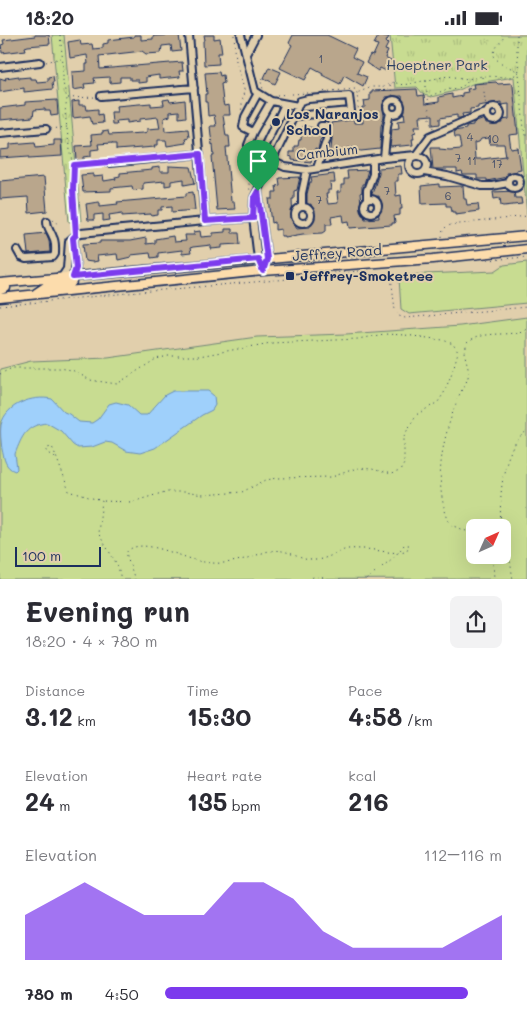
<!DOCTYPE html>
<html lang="en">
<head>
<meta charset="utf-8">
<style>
	:root { --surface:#fff; --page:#f2f2f3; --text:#2b2b33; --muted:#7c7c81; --accent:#7c3aed }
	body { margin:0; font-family:Mali,sans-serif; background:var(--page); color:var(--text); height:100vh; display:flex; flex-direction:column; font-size:19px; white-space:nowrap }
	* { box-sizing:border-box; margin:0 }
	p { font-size:16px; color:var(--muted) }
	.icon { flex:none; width:28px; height:28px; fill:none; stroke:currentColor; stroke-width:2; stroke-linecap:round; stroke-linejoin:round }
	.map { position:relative; height:544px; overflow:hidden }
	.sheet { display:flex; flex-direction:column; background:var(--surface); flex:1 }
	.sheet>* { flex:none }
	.needle { width:32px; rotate:45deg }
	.controls { position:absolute; left:466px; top:484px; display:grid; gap:10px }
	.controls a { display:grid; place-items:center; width:45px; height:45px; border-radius:8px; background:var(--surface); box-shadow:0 5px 20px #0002; font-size:25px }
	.scale { position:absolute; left:15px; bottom:12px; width:86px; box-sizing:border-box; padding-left:5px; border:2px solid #1b2f5e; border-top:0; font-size:14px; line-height:18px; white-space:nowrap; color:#1b2f5e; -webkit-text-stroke:4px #e1cfac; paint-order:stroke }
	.pin { position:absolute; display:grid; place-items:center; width:42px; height:42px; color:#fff; margin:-51px -21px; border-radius:50% 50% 50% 0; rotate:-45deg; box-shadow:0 0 5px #0007 }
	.pin .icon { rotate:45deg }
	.round { display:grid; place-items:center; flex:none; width:52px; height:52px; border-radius:8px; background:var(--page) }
	.headline { display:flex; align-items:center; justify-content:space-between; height:85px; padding:0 25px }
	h1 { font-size:28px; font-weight:800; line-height:38px }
	.stats { display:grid; grid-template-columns:repeat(3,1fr); gap:8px; height:85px; padding:5px 25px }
	.stats div { display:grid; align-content:center }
	.stats b { font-size:25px; font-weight:800 }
	.stats small { font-size:14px; font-weight:400 }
	.stats p { font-size:14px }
	.chart { height:140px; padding:10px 25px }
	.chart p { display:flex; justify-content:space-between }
	.chart svg { width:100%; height:90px; margin-top:5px; fill:var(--accent); opacity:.7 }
	ul { padding:0 25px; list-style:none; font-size:16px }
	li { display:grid; grid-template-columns:80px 60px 1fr; align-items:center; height:38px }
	li i { height:12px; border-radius:6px; background:var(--accent) }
	.status { display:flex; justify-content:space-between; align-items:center; height:35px; padding:0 25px; background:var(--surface); direction:ltr }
	.status svg { height:14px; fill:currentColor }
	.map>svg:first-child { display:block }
	.green { fill:#c8dc91; stroke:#728678; fill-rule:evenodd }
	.park { fill:url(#park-tufts); stroke:#728678 }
	.water { fill:#9fd0fb; stroke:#6a90bc }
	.building { fill:#b9a68c; stroke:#1b2f5e; fill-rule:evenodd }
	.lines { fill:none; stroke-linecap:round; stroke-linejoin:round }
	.minor-casing { stroke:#1b2f5e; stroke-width:10 }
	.major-casing { stroke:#1b2f5e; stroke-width:11 }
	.path { stroke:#1b2f5e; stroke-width:1; stroke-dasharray:1 4; stroke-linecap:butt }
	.minor { stroke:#e1cfac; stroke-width:6 }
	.major { stroke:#fcdcac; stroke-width:8 }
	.route-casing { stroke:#fff; stroke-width:10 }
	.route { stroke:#7c3aed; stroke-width:6 }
	.poi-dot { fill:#1b2f5e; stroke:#e1cfac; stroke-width:2 }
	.labels { text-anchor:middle; stroke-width:4; stroke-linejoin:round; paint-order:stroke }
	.number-label { font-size:11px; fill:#424d6a }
	.park-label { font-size:14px; fill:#2c4063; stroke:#e1cfac }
	.poi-label { font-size:14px; font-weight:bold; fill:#1b2f5e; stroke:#e1cfac; text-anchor:start }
	.street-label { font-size:14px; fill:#1b2f5e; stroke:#e1cfac }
</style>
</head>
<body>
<div class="status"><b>18:20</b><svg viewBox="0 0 49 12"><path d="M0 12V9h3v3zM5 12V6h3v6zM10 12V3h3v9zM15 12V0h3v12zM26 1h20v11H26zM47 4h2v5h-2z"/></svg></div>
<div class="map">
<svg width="527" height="545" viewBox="0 0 527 545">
	<defs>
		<pattern id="park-tufts" width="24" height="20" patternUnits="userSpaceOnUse" patternTransform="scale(1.25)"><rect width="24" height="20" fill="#c8dc91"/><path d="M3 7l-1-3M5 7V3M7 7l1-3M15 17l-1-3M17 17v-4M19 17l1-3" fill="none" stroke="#abbd7f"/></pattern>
	</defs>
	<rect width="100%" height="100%" fill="#e1cfac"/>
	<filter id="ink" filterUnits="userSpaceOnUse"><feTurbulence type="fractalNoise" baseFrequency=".02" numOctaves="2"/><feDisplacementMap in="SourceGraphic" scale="10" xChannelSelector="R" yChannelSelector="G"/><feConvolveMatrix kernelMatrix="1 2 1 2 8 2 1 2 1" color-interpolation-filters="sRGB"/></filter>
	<g filter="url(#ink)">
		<path class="green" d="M527,227v41l-118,11 -8,-5 -2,-31 3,-3 93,-4 9,-6z
			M527,282v262l-527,1v-211l31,-8 77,-3 149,-21 89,-3 114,-8zM475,492h27v28h-27z"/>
		<path class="park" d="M52,0h12l17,186 -12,1z
			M390,0h137v180l-13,-138 -42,7 -13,6 -28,7 -7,-2 -7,-8 -22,1z"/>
		<path class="water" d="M173,356h35l6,5 1,9 -3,5 -10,5 -47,33 -15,5 -14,-2 -14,-8 -7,-1 -13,5 -14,1 -5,-3 -12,-14 -14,-8c-21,2 -25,13 -32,31l2,15 -2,2c-10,-3 -11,-13 -13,-22 -1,-8 -2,-16 -1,-24 5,-21 31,-30 51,-26l12,13 5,2 10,8 13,1 6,-4 11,-15 7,-2 12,3 11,10h8l18,-20z"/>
		<path class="building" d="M35,0h14l1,9 -22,2 -3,1 1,3 -24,3 -1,-8 3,-1 -1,-4 32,-4z
			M134,0h7v5l12,-1v-3l26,-1 2,16 -9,1 -1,-7 -9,1 -1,7 -15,1 -4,-3 -43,5 1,13 82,-7 1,9h-4l1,6 -21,2v-4l-13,2v5l-8,1v-3h-8v-3h-10v5l-10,1v-6l-16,1 1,5 -11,1 1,4 -12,2 -1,-18 14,-1v-7h2l-1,-9 -17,3 -2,-16 12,-2 1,5 11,-1 1,5 10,-1v-4l5,-1v-3l26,-3z
			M204,0h10v4l6,-1 2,15h-4l1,11 -15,1 -1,-24 2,-1z
			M293,0h34l29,14 -4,8 10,5 -5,11 10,4 -4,9 -19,-11 -4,9 -18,-9 1,-2 -11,-6 -7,13 -25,-12 12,-23 -3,-2z
			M379,0l10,2 -3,5 2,2 -3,6 3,1 -3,7 6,3 -5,10 -6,-3 -2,3 -12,-8 4,-8 3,1 5,-11 -4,-1z
			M269,32l12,5 -6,12 -11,-6z
			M219,37l1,4 3,-1 1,8 -3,1 2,18 1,4 5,-1 1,10h-7l3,21h3l1,11h-4l5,54h3l1,8 -18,1 -5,-54h2l-1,-12 -1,1 -2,-19h6l-2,-11 -6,1 -1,-14h-2v-8h2l-2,-21z
			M19,41v2l11,-1v2h6l1,3 11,-1v-4l5,-1 1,6h-2l1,7 -29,3v-4l-24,4v-14l6,2 -1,-2z
			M496,47l2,2 14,-1 1,3 5,48 -9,1 2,14 7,-1 3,21 -5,1v2l-10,1 1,4 -20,4v-2h-10v-4h-14l-1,-3 -5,1v-4h-24l-2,-22h8v2l11,1 11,-1 -2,-12h-4l-1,-6 12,-2v-3l7,-1v-2l12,-4 1,5 17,-1 -1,-3 7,-1v-15l-8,1v-3l-23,4v2l-8,1v4l-8,1 1,3 -3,1h-3v-3l-17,3v6l-7,1v-10l-13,1 1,10h-6l1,6 -3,1 1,6h-2l1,6 -23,2 2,-18 7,-1 -1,-7 7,-1 -3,-24 -17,1 1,7h-3l1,12 -3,10 -1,23 -19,2 -4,-1v-3l-9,1 1,7 -22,1 1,-6h3l1,-11 -1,-16 20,-3 3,1v2h9l-1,-16h3l-1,-6 6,-1v-7h2v-2l45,-2 1,7 6,-1 1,9 14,-2v-5l8,-2 5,-1v4l10,-2v-3l6,-1 -1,-3 7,-1 -1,-4zM489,103l1,6h14l2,12 -24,3h-7l-1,-16 5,-1 2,-3z
			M169,64l1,3 15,-2 1,17 -7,1v-7l-9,1v4l-6,2 1,13 23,-2 1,8 -4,1 1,5 -19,3 -1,-6h-8v5h-4l1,2 -39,3v-6h-4v-1l-14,1 1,5 -8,1v6l-7,1v3l-7,1 -1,-15 16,-1 -1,-10 11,-1v-2l6,-1 1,4 34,-2 4,-1v-3l13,-1 -2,-11 -18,2v2l-13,2v-3l-11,1 1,3h-5l-1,-12h6l-1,-6 35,-3v3l13,-1 -1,-5z
			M57,65l1,15 -7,1 -1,-5h-5v-2l-11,1 -1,7 -33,3v-12l25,-3v-3z
			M79,66v4h7l1,5 11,-1v6l4,-1 1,9 -11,1 -2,-8 -17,2 -1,-16z
			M302,91l12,2 8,3v7l-2,2 -2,10 -3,-1 -1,8h-2l-1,5 -19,-2v-3l-3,-1v-4h5v-6h4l1,-6h2z
			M54,105h7l1,16 -33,2v-2l-29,2v-8l10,-1v-5l25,-2 1,5 18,-2z
			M169,131l22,1 4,16 -11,2v-6l-13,2v4l-6,1v-5l-22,2v6l-10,1 -1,-4 -21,2v3l-28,1 -2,-17 12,-1v3l10,-1 1,5 12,-2 -1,-2 5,-1v-3l32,-3v-2l8,-1v5h9z
			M401,131l1,8h-4v7h-3l1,15 5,-1 1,14h-2v6l-6,1 1,7h-3v2l-42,3 -1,-7 -5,1 -1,-7 -12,2 1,7h-6v7l-3,2 -20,1 -18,3v-1h-4v-7l-6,1v-8l-3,1 -3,-24h4v-7h4l-1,-6 4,-1 -1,-7 21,-1 -3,13 -3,1v8h-2l1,23h3v6l14,-1v-7h3l-2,-16 -4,1v-11l3,-12h2l-1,-5 23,-3 1,9h-5l1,7h-3v4h-2l2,10 10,-1 -1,-11h4v-7h3v-6h4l-1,-8 21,-1 -4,14h-2v8l-2,1 2,21h2l1,5 14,-1 -1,-7h3l-2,-15 -7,1v-3l7,-21v-5z
			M44,142l3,34 -18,2 -1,-16 -28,2v-18z
			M439,149v3l24,-1 1,13h2l1,6 11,-1 1,7 -24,3v-2h-3l-1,-6h-5v-3l-24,1 -1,-18z
			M514,156l1,7h6l1,6 -18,2 -3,-1 -1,-7 -6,1 -1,-7z
			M193,157l2,18 -23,2v-6l-10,1v3h-4v5l-7,1v-2l-29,2v-3l-13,2 1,5 -7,1v-7l-9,1v5h-6l-2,-16 12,-2 2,1v3l18,-2 -1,-2 69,-6v-3z
			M225,194h7v4h7l1,11 -18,1v3l-11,1v-4l-18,2 -3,1 1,5 -9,1v-4l-24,3v4l-7,1 -1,-5 -19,2v2l-13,3 -1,-6 -20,2 1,5 -6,1 -7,-1 -1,-8 -1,-9 17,-1v-2h30l16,-3v6l9,-1v-4l18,-3 1,6 12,-1 -1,-6h9v-3l6,-1 1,6 12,-1v-3l12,-1z
			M46,198l3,7 1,12 -22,2 -2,-19z"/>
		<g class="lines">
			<g class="minor-casing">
				<path id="minor" d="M189,0l16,186
					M241,0l14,56 16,10
					M246,19l10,-19
					M0,32l40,-5
					M101,61l93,-8
					M387 72a7 7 0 1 1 14 0a7 7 0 1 1-14 0Z
					M487 79a7 7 0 1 1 14 0a7 7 0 1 1-14 0Z
					M253,97l-10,-5 2,-10 13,-24
					M0,98l46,-4
					M409 130a9 9 0 1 1 18 0a9 9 0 1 1-18 0Z
					M259,122l26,-53
					M384,123l3,-32 3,-13
					M272,126l13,6 22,3 77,-12 32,-3 14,-19 49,-21 8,-2
					M109,128l91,-9
					M271,129l-12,-7 -11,-12 5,-13 18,-31 27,5
					M317,133l10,-29v-10l-2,-3h-4
					M424,137l23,4 35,10h10l16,-3
					M508 147a6 6 0 1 1 12 0a6 6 0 1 1-12 0Z
					M258,156l9,68 -4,12
					M364 171a7 7 0 1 1 14 0a7 7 0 1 1-14 0Z
					M367,165v-10l6,-16v-14
					M302,172v-14l5,-23
					M295 180a8 8 0 1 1 16 0a8 8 0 1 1-16 0Z
					M73,203l3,30 -3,9
					M17,215l4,7 5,2 27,-2 2,-3c0,-6 1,-12 -2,-17 -2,-6 -6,-9 -6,-16
					M263,236l-5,-12 -5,-41 1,-20 38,-78 8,-19 8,-2 41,-3 2,15 -57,5
					M61,243l6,-9 2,-28 7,-6 5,-2 124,-12 48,-3"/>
			</g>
			<g class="major-casing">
				<path id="major" d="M0,248l527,-47
					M0,255l6,-2v-5
					M36,258l9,-6 25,-3 2,-2 1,-5
					M0,263l263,-27 170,-12 94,-10"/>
			</g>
			<path class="path" d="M60,0l3,28v20l4,16 -2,13 4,34 5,19 -1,25 3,39
				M234,0l2,26 8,28 -3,24
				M517,0v16l7,78 3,9
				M46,27l15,-4
				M482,42l4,30
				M263,43l-2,4 2,7
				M426,46v9l3,5
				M390,50l4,15
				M319,57l36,-3 2,4 2,24
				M354,59l18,-7h12l9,-5 10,3 45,-9 20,3 14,-3 27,1 6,-2 4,-3c-7,-4 -27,-11 -25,-19 1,-6 8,-12 11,-18
				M277,60l31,-2
				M68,63l28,-1
				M434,93l-5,-12 1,-3 -3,-11 3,-6 20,-8 3,1 9,-2 7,-8
				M51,94l16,-2
				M244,114l6,42
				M74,130l29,-2
				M53,184l7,6
				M442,202c0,-7 2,-10 9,-12l76,-9
				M488,225l39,-3
				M390,233l5,42 4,6 6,2 122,-11
				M0,271l128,-13 184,-16 11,-3 37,-3
				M0,339l12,-6h47l13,2 18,10 27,4 39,-25 12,-3h31l72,-13 87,-4 26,-5 21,1 38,5 10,4 5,8 -5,18 -9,23 -6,9 -22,13 -12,21v28l-4,7 -9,3 -19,-5 -15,-1 -25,9 -54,1 -12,2 -24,12 -39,3 -19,-3h-19l-33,10 -30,-1
				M55,422l-8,-5v-4l5,-1 2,4 15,40 33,10 -4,32 20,33 3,14
				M501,492c-2,-27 0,-79 26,-96
				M502,498l7,20 4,27
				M475,500l-25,-11c-18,-40 -8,-84 7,-123 2,-8 9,-16 11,-24 2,-9 -2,-14 -3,-22 0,-4 1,-8 2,-12 18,-15 40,-4 60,-14
				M491,520l2,4 1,21
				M135,545l-9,-27c13,-19 59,7 78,9 18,3 33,0 49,-6 6,-1 12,-5 18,-5 17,-3 25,8 40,9 12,1 22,-6 33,-10 5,-2 13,-1 19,-1 15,0 30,7 44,1l2,-5h-5c-12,17 -23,21 -38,35
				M308,545c6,-5 12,-4 19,0"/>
			<use href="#minor" class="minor"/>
			<use href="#major" class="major"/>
		</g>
	</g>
	<g class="lines" filter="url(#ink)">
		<g class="route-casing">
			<path id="route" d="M200,119l5,67 48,-3 1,-20 4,-7 9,68 -4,12 -5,-12 -185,18 3,-9 -3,-30 3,-3 -3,-45 1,-25z"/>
		</g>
		<use href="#route" class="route"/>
	</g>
	<g class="poi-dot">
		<circle cx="276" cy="87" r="5"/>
		<rect x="285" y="236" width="10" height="10" rx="2.5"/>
	</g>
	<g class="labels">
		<g class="number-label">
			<text x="321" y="28">1</text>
			<text x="470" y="106">4</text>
			<text x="493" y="108">10</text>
			<text x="458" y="127">7</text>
			<text x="472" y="130">11</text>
			<text x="497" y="133">17</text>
			<text x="387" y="160">7</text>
			<text x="448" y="165">6</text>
			<text x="319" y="169">7</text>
		</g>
		<g class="park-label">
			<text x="437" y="35">Hoeptner Park</text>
		</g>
		<g class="poi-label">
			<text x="286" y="84">Los Naranjos<tspan x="286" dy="16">School</tspan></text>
			<text x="300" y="246">Jeffrey-Smoketree</text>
		</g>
		<g class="street-label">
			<text transform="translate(327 117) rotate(-6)" y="5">Cambium</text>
			<text transform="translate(337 218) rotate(-4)" y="5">Jeffrey Road</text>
		</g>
	</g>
</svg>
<div class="controls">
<a><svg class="needle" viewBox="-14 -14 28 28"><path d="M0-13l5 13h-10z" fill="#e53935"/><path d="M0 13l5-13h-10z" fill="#7c7c81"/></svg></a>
</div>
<div class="scale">100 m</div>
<div class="pin" style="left:258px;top:156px;background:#1e9e55"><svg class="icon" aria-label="arrive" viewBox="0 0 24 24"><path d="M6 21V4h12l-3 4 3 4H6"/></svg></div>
</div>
<section class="sheet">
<div class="headline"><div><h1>Evening run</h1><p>18:20 · 4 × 780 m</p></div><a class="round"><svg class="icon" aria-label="share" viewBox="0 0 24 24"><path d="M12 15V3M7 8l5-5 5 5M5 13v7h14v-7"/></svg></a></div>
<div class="stats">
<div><p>Distance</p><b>3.12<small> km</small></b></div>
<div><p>Time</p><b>15:30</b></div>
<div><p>Pace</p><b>4:58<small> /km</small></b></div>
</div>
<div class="stats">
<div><p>Elevation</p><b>24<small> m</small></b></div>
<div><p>Heart rate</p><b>135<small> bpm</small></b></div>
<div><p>kcal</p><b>216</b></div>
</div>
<div class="chart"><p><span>Elevation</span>112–116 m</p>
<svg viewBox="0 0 160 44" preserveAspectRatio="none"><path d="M0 44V22L10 14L20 6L30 14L40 22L50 22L60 22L70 6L80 6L90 14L100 30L110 38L120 38L130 38L140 38L150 30L160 22V44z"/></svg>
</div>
<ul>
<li><b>780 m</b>4:50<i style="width:90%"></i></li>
</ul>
</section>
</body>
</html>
